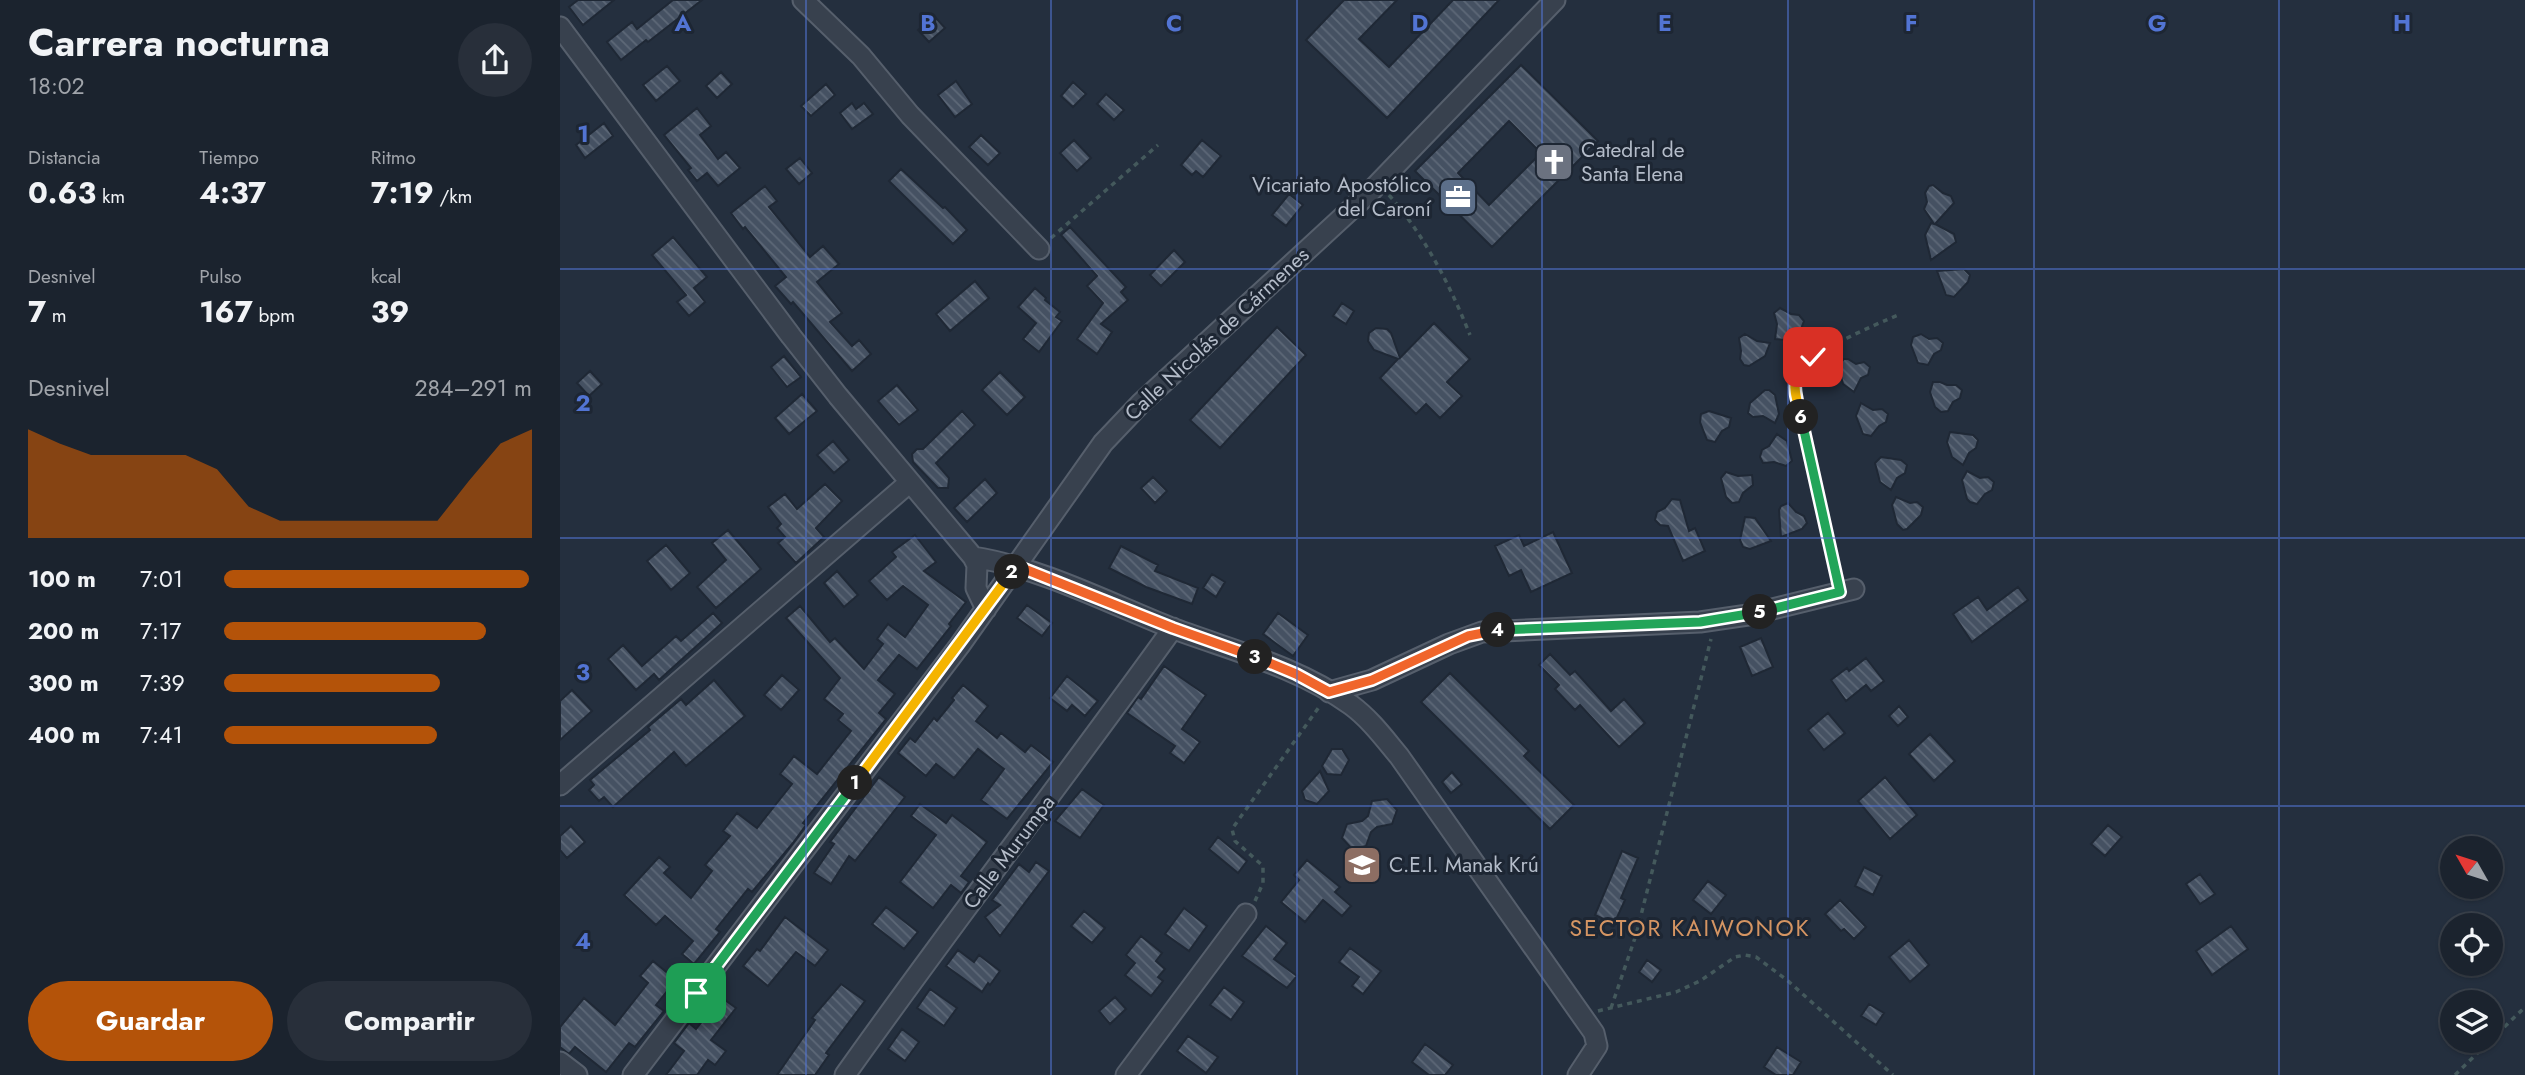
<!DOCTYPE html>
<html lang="es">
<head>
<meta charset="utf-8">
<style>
	:root { --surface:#1b232e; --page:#282f3a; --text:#f1f3f6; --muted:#a0a4aa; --line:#39404a; --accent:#b45309 }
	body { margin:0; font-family:Jost,sans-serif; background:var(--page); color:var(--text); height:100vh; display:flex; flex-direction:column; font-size:26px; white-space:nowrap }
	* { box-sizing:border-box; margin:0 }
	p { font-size:23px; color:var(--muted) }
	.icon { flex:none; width:38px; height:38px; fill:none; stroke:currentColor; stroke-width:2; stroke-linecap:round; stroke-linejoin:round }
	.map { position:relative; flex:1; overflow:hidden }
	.panel { display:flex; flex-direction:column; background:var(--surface); width:560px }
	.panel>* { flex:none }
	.needle { width:46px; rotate:309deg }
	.buttons { position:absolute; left:1880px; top:836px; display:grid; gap:14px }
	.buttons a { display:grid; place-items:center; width:63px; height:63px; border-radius:50%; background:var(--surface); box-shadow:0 2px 5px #0004,0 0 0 2px var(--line); font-size:35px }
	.pin { position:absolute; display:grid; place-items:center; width:60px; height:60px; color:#fff; margin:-30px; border-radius:14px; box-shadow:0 4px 10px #0006 }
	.km { position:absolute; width:35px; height:35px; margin:-18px; border-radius:50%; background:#222; color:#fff; font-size:19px; line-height:35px; text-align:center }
	.round { display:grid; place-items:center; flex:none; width:74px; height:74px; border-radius:37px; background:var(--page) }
	.overview { display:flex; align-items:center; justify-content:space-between; height:119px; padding:0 28px }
	h1 { font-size:38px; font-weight:700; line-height:52px }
	.stats { display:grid; grid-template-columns:repeat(3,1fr); gap:10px; height:119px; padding:7px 28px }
	.stats div { display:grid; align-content:center }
	.stats b { font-size:30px; font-weight:700 }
	.stats small { font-size:19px; font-weight:400 }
	.stats p { font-size:19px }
	.chart { height:196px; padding:14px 28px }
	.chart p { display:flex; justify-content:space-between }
	.chart svg { width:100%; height:126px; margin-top:7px; fill:var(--accent); opacity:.7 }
	.primary-button { display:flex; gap:14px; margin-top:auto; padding:14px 28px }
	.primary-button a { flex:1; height:80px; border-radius:42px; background:var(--accent); color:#fff; font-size:28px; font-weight:700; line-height:80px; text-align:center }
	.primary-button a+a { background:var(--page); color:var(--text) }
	ul { padding:0 28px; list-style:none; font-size:23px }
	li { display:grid; grid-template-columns:112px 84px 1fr; align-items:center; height:52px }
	li i { height:18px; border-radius:9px; background:var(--accent) }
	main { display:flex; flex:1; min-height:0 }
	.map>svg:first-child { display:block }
	.building { fill:url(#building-back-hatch); stroke:#1f2835; stroke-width:2; fill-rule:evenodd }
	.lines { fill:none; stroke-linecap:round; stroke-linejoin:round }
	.minor-casing { stroke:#565f6c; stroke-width:23 }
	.path { stroke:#44595c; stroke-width:3.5; stroke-dasharray:5 5; stroke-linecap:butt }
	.minor { stroke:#38414e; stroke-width:19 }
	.split-1-casing { stroke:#fff; stroke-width:14 }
	.split-2-casing { stroke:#fff; stroke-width:14 }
	.split-3-casing { stroke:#fff; stroke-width:14 }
	.split-4-casing { stroke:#fff; stroke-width:14 }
	.split-5-casing { stroke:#fff; stroke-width:14 }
	.split-6-casing { stroke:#fff; stroke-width:14 }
	.split-7-casing { stroke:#fff; stroke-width:14 }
	.split-1 { stroke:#22a559; stroke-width:9 }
	.split-2 { stroke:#f5b400; stroke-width:9 }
	.split-3 { stroke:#f0652b; stroke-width:9 }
	.split-4 { stroke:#f0652b; stroke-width:9 }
	.split-5 { stroke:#22a559; stroke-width:9 }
	.split-6 { stroke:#22a559; stroke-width:9 }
	.split-7 { stroke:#f5b400; stroke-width:9 }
	.grid { fill:none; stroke:#5274d3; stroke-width:2; stroke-opacity:0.55 }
	.labels { text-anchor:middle; stroke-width:6; stroke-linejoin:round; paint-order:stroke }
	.poi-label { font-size:21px; fill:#b4bcc9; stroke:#1d2633; text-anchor:start }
	.street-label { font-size:21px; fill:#b4bcc9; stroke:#1d2633 }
	.neighbourhood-label { font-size:23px; letter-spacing:2px; fill:#d59563; stroke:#1d2633 }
	.grid-label { font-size:23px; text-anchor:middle; font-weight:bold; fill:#5274d3; stroke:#1d2633; stroke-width:6; stroke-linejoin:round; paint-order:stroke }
</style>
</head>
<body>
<main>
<section class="panel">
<div class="overview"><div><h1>Carrera nocturna</h1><p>18:02</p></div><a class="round"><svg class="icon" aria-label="share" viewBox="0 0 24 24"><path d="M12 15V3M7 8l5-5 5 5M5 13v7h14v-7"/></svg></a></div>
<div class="stats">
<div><p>Distancia</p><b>0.63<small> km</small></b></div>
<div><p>Tiempo</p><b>4:37</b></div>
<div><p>Ritmo</p><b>7:19<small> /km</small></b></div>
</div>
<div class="stats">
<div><p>Desnivel</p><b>7<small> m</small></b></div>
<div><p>Pulso</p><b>167<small> bpm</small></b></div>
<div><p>kcal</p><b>39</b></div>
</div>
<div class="chart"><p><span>Desnivel</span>284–291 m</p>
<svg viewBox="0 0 160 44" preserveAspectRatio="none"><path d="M0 44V6L10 11L20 15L30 15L40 15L50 15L60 20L70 33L80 38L90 38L100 38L110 38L120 38L130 38L140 24L150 11L160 6V44z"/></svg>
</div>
<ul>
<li><b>100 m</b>7:01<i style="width:99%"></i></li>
<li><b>200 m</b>7:17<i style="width:85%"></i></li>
<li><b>300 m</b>7:39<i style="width:70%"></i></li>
<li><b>400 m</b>7:41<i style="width:69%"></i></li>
</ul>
<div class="primary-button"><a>Guardar</a><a>Compartir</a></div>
</section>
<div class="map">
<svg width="1965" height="1075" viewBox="0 0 1965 1075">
	<defs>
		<pattern id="building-back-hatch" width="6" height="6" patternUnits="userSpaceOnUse" patternTransform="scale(1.75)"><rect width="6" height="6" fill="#455162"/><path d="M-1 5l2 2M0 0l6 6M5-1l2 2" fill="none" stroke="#5d6877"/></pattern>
	</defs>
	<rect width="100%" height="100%" fill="#242f3e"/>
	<path class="building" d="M18,0h36l-31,25 -14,-18z
		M113,0h29l-54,42 -2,-2 -25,20 -14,-18 25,-20 5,7z
		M784,0h53l-38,39 30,28 64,-67h46l-112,118 -81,-78z
		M374,16l11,12 -16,14 -11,-12z
		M961,65l77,76 -106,106 -77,-76zM949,121l32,32 -52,52 -31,-32z
		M107,66l13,15 -24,20 -13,-16z
		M161,72l11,12 -15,14 -11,-12z
		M396,81l16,23 -17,13 -17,-22z
		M513,82l13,12 -13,13 -12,-11z
		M266,84l9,11 -24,21 -10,-10z
		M546,94l18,16 -10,10 -17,-16z
		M292,103l4,6 8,-6 9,11 -21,15 -12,-16z
		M137,108l14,18 -11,9 18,24 8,-7 14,16 -22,18 -11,-13 -10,8 -9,-11 3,-2 -27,-33z
		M44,123l9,13 -28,22 -9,-13z
		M421,135l19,18 -12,12 -19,-18z
		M514,140l17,18 -14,13 -17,-18z
		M642,140l19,16 -18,21 -7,-6 -4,4 -11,-10z
		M240,158l12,15 -13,11 -13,-15z
		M341,169l42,39 2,-1 22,23 -14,14 -64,-63z
		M1373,185l10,8 8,3 3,7 -19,21 19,10 2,8 -25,18 -6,-25 6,-12 3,1 -10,-15 3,-7 -2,-9 4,-7z
		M205,186l12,15 -8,6 41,50 13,-11 16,18 -22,18 25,31 -12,9 22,24 7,-6 12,14 -19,17 -59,-69 -2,2 -16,-18 11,-9 -41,-50 -2,2 -12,-16z
		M729,194l14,11 -17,21 -14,-11z
		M510,227l56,60 -5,5 7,8 -27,24 11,8 -15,22 -20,-15 26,-36 -16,-17 10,-10 -36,-41z
		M113,237l34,40 -13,11 11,14 -16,14 -12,-14 9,-7 -34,-40z
		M614,250l11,12 -24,24 -11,-11z
		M1404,269l6,6 -2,7 -14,15 -8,-2 -9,-24z
		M415,281l14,17 -39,33 -14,-17z
		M475,288l11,10 -1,2 15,12 -4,5 6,4 -23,31 -16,-13 13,-16 -18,-16z
		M782,303l12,8 -8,13 -13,-8z
		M1220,308l11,6 8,1 5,6 -3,8 -16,11 -10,-1 2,-15 -3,-11z
		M874,323l36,36 -23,23 15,14 -22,22 -14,-14 -10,10 -36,-36 18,-19 -24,-9 -6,-9 1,-8 7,-5 11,1 4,4 9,25z
		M717,327l29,28 -86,93 -30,-28z
		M1185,334l12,7 13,2 -5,13 -16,10 -5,-1 -4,-6 1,-8 -2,-13z
		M1361,334l8,5 8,-1 6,5 -2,7 -7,4 -6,11 -10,-2 -7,-18 2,-8z
		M224,356l17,21 -14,10 -16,-20z
		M1284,359h4l8,5 8,-2 6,5 -2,8 -7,3 -7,14 -11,-8 -5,-19z
		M30,371l12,13 -13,12 -12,-13z
		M440,372l25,25 -18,18 -25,-25z
		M1373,382h7l7,3h9l6,5 -2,8 -7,4 -5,9 -7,1 -6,-5 -5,-15z
		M337,385l21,25 -19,15 -21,-24z
		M1205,390h4l6,5 4,19 -4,9 -12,-7 -10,1 -5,-4 2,-10z
		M242,394l15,17 -28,23 -14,-16z
		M1301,403l12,7 9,-1 6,5 -2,8 -7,4 -8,10 -8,-2 -7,-18z
		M402,411l13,14 -39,38 13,15 -1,10h-10l-25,-26 -1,-8 5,-5h6z
		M1149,411l22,7 -2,9 -7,4 -7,11 -8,-2 -7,-18 1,-8z
		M1390,432l23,3 5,5 -2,8 -7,5 -6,12 -11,-8 -5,-15z
		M1217,434l10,7 5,20 -6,5 -12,-4 -11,1 -3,-6 2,-7 7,-4z
		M273,441l16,19 -15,13 -17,-18z
		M1321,457l20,3 6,5 -2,8 -8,5 -6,12 -11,-8 -5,-19z
		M1407,471l13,7 8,-1 6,5 -2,8 -7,4 -8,10 -7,-2 -3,-3 -5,-19z
		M1166,472l12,4 14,-1 1,10 -10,8 -4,9 -7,1 -6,-6 -5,-19z
		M593,477l14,14 -12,12 -14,-15z
		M425,479l12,14 -30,29 -13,-14z
		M265,484l17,17 -26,27 8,9 -28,26 -18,-20 7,-6 -8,-9 4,-4 -13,-17 17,-13 12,15z
		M1336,497l14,6 7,-1 6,5 -2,8 -14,14 -4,1 -6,-6 -5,-19z
		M1112,499l8,1 9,31 6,-3 10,23 -22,10 -15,-35 -8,-1 -5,-5 2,-8 8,-4z
		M1228,503l8,9 8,4 3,7 -5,6 -21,8 -2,-27 2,-4z
		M1185,517l10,1 16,23 -21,8 -7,-2 -3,-7z
		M168,530l33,39 -45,39 -19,-21 29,-27 -14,-17z
		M993,532l19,41 -41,19 -10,-22 -12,6 -14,-30 24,-11 5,11z
		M355,535l21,27 -12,9 42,31 -17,22 2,2 -34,43 -18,-14 -21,25 17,14 -16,19 7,6 -83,104 3,2 -13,18 -41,49 -4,-3 -32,40 4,3 -26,32 -12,-10 11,-13 -28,-25 -9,9 -32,-30 35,-38 11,10 -6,6 27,25 21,-27 -7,-6 25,-29 -7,-5 14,-18 20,15 35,-44 -12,-10 14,-18 23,18 34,-43 -13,-11 5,-6 -19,-15 16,-21 -54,-60 14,-12 30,36 5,-4 29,31 19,-25 -6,-5 11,-15 17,13 23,-32 -25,-19 -16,14 -18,-19 27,-24 -4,-5z
		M106,545l24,28 -19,17 -24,-29z
		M561,546l37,19 -3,6 43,17 -6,16 -46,-17 -37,-19z
		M277,571l21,24 -14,12 -20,-24z
		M652,574l13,8 -9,15 -13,-9z
		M1458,587l10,13 -56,42 -19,-28 25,-17 9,13z
		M467,605l25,18 -10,13 -25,-18z
		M153,613l9,10 -63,57 -5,-6 -18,16 -28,-31 15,-14 19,21 34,-30 5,5z
		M718,613l30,22 -15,21 -30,-22z
		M1201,638l12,29 -21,9 -12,-29z
		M990,654l20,21 5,-4 36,40 13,-12 21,24 -26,24 -39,-42 -5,5 -20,-21 4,-4 -20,-20z
		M1306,658l18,23 -13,10 -5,-6 -20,16 -15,-21 16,-12 2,3z
		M604,666l42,29 -24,34 18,13 -16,21 -14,-10 5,-7 -48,-33 11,-16 3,2z
		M890,673l79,78 -5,5 50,49 -24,24 -129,-127z
		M222,675l17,15 -18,20 -17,-15z
		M507,676l31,25 -13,15 -13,-11 -5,6 -17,-13z
		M154,680l31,36 -59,50 -12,-14 -61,55 -9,-10 -5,4 -10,-11 5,-5 -4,-5 60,-50 -2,-3 33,-28 5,6z
		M403,685l25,21 -12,15 21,17 4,-5 24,19 6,-7 22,17 -46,57 -26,-19 23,-31 -26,-20 -24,29 -18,-14 -10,12 -28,-23 12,-15 5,4 19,-24 3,3 17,-21 -2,-2z
		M12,690l20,21 -32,29v-39z
		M1339,706l9,11 -10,9 -9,-10z
		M1268,713l17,20 -21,17 -16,-20z
		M1370,734l25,27 -21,20 -25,-27z
		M772,749h10l7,11 -8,15 -14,-1 -5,-8z
		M760,771l9,20 -12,13 -12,-4 -3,-9z
		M892,772l10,12 -11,9 -9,-11z
		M319,777l26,20 -50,64 -6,-5 -18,28 -17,-11 20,-29 -4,-2z
		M1325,777l32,38 -27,24 -32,-38z
		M522,789l22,16 -24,33 -25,-17z
		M827,799l10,11 -5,14 -15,3 -6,5 -5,14 -14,3 -10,-11 5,-14 15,-3 6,-5 4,-15z
		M360,804l26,19 6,-8 35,27 -26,34 8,6 -8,11 -10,-8 -18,23 -33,-26 36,-47 -25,-19z
		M1548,825l14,12 -17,19 -14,-12z
		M11,826l14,16 -18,16 -7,-8v-14z
		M658,837l29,24 -9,12 -29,-24z
		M1062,851l16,7 -17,40 4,2 -11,24 -19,-9z
		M747,860l33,27 -5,5 16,14 -9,10 -19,-16 -18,22 -24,-20 18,-22 -5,-5z
		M476,862l13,9 -49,65 -15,-19 15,-12 -8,-5 27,-36 10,8z
		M1304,867l18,9 -9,19 -18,-9z
		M1640,874l15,20 -15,10 -14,-20z
		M1148,881l18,14 -15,19 -18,-14z
		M1280,900l26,27 -12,12 -10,-10 -3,2 -16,-17z
		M326,907l32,25 -14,17 -32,-25z
		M624,908l23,18 -18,25 -24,-17z
		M524,911l21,17 -13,15 -21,-17z
		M225,917l43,33 -13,16 -19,-14 -28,34 -25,-20 14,-17 3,2z
		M706,926l21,17 -13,16 23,17 -10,12 -45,-32z
		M1671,926l17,23 -36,26 -16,-24z
		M581,936l21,17 -6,8 9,8 -7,8 5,4 -12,15 -26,-21 10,-12 -9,-8z
		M1349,940l20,25 -19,17 -21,-25z
		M790,948l31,23 -18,23 -11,-8 7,-9 -20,-15z
		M398,950l16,12 5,-7 21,16 -10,14 -2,-2 -6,9 -36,-26z
		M1087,960l14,10 -9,12 -13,-10z
		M93,961l23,19 -20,25 8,6 -29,36 -6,-4 -23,29 -31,-25 -6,7 -9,-7v-20l24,-29 31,27 33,-42 -8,-7z
		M281,984l24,17 -39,52 3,2 -14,20h-38l38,-55 -3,-2z
		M664,987l20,15 -13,18 -21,-15z
		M370,989l27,19 -13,18 -27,-18z
		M161,997l15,11 -25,32 15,11 -11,14 -7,-5 -11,15h-31l18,-24 -10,-8 15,-20 7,6z
		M555,997l11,12 -16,15 -11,-13z
		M1309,1004l15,9 -8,12 -15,-9z
		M342,1029l17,13 -14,19 -17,-12z
		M628,1036l30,21 -12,16 -29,-22z
		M865,1044l28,21 -8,10h-16l-17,-13z
		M1217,1047l24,15 -8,13h-17l-12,-8z"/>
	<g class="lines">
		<g class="minor-casing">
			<path id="minor" d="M243,0l58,56 49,59 129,134
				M0,27l231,309 47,60 135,161 4,8 -1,23 10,21
				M413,557c65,10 134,45 196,70 61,23 128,39 182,78 19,14 33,33 48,51l195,277 3,13 -19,29
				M769,692l43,-12 77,-36 33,-12 218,-10 48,-7 106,-26
				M0,785l350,-303
				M0,1062l17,13
				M73,1075l327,-430 143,-202 38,-40 229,-211 185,-192
				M285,1075c107,-151 220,-297 328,-447
				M566,1075l120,-161"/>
		</g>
		<path class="path" d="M829,195c36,41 61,90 81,140
			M491,238l107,-93
			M1277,577l-39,-171c-2,-10 -6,-23 -1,-33 12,-21 78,-48 101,-58
			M695,901l8,-18v-17l-28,-25 -3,-12 87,-122
			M1051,1008l25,-73 75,-296
			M1038,1011l78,-19 24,-11 35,-24 10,-2 11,2 31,23 106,95
			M1930,1041l35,-34
			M1895,1075l35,-34"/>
		<use href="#minor" class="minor"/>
	</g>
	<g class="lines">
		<g class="split-1-casing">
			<path id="split-1" d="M136,993l159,-210"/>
		</g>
		<g class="split-2-casing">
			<path id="split-2" d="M295,783l157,-211"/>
		</g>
		<g class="split-3-casing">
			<path id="split-3" d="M452,572l5,-6 156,62 82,29"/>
		</g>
		<g class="split-4-casing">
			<path id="split-4" d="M695,657l41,17 33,18 43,-12 96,-44 30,-6"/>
		</g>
		<g class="split-5-casing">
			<path id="split-5" d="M938,630l202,-8 60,-10"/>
		</g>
		<g class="split-6-casing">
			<path id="split-6" d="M1200,612l80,-20 -39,-175"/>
		</g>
		<g class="split-7-casing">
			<path id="split-7" d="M1241,417c-7,-30 -13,-37 12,-60"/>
		</g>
		<use href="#split-1" class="split-1"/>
		<use href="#split-2" class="split-2"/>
		<use href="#split-3" class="split-3"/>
		<use href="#split-4" class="split-4"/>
		<use href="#split-5" class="split-5"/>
		<use href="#split-6" class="split-6"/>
		<use href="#split-7" class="split-7"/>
	</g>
	<path class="grid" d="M246,0v1075M491,0v1075M737,0v1075M982,0v1075M1228,0v1075M1474,0v1075M1719,0v1075M0,269h1965M0,538h1965M0,806h1965"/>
	<defs>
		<g id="church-square" transform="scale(2.0125)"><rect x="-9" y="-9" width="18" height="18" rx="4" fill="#6b7280" stroke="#1d2633"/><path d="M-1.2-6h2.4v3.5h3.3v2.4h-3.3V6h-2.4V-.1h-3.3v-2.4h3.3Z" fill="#fff"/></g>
		<g id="office-square" transform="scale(2.0125)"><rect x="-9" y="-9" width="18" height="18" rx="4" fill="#5c6f8a" stroke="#1d2633"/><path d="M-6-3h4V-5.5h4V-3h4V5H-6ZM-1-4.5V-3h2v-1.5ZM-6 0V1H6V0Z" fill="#fff"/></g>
		<g id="school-square" transform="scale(2.0125)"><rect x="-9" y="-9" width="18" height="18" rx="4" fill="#8d6e63" stroke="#1d2633"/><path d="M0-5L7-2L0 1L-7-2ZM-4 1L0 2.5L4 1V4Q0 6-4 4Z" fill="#fff"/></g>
	</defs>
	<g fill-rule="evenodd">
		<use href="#church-square" x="994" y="162"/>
		<use href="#office-square" x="898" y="197"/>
		<use href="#school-square" x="802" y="865"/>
	</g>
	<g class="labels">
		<g class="poi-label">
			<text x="1021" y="157">Catedral de<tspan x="1021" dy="24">Santa Elena</tspan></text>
			<text x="871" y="192" text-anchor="end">Vicariato Apostólico<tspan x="871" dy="24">del Caroní</tspan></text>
			<text x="829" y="872">C.E.I. Manak Krú</text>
		</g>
		<g class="street-label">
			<text transform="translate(657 334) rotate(-43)" y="7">Calle Nicolás de Cármenes</text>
			<text transform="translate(449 852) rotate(-53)" y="7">Calle Murumpa</text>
		</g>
		<g class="neighbourhood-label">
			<text x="1130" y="936">SECTOR KAIWONOK</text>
		</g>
	</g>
	<g class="grid-label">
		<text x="123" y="31">A</text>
		<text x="368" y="31">B</text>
		<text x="614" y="31">C</text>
		<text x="860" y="31">D</text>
		<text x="1105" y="31">E</text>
		<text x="1351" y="31">F</text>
		<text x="1597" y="31">G</text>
		<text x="1842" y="31">H</text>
		<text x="23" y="142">1</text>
		<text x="23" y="411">2</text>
		<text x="23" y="680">3</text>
		<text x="23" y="949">4</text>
	</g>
</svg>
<div class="buttons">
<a><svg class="needle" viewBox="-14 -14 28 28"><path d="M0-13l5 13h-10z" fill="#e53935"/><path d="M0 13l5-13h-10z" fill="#a0a4aa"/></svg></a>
<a><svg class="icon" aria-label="locate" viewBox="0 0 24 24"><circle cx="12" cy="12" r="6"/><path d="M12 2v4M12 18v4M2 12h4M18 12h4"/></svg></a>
<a><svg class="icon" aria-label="layers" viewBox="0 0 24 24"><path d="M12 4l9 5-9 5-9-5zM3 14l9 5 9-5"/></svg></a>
</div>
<div class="pin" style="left:136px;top:993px;background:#1e9e55"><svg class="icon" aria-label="arrive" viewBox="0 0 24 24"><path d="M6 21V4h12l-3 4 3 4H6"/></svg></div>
<div class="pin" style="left:1253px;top:357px;background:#d93025"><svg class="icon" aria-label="check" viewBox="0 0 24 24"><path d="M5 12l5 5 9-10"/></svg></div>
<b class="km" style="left:295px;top:783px">1</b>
<b class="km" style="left:452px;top:572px">2</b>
<b class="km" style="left:695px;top:657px">3</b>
<b class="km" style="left:938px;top:630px">4</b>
<b class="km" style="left:1200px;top:612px">5</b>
<b class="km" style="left:1241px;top:417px">6</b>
</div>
</main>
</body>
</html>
